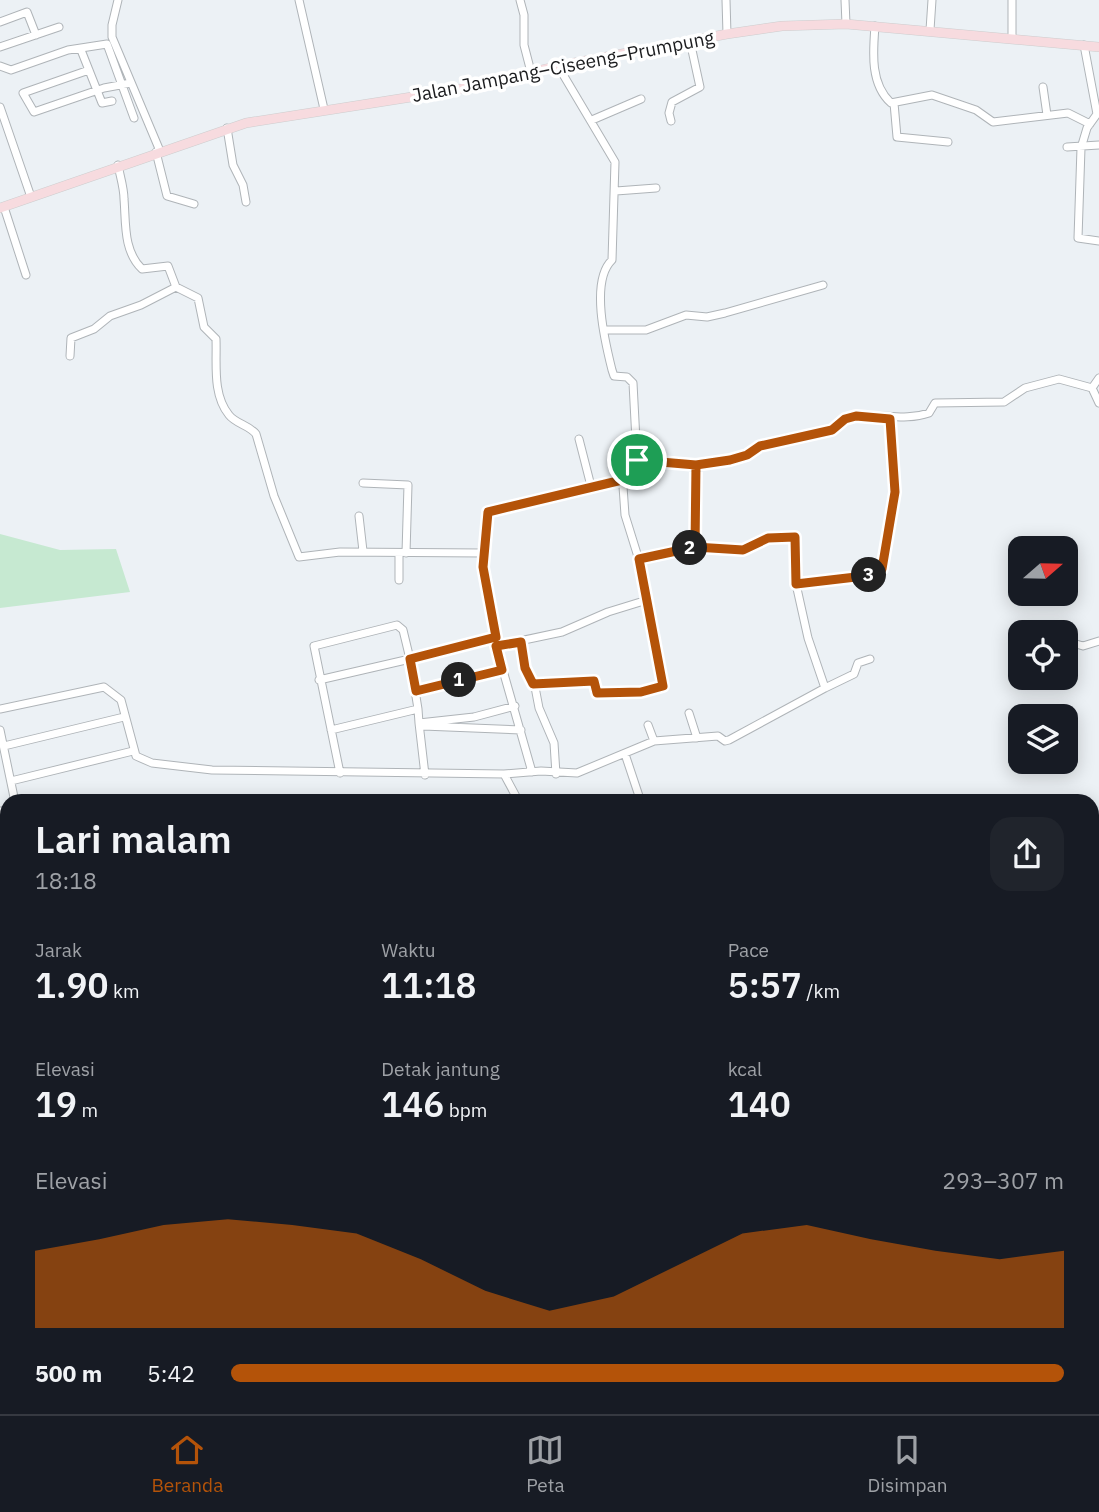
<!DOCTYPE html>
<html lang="id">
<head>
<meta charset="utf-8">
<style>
	:root { --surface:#171b24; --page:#20242c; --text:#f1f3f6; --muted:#9ea1a6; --line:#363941; --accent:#b45309 }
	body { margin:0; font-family:"IBM Plex Sans",sans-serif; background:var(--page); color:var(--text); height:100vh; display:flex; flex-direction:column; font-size:26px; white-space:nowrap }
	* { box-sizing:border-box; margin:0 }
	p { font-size:23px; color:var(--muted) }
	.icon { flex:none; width:38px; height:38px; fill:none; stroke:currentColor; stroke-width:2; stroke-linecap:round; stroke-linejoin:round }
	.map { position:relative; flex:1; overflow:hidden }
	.side { position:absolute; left:0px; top:794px; width:1099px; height:620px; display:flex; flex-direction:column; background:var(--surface); border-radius:21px 21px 0 0; box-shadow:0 4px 18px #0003 }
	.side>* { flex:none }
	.needle { width:46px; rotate:70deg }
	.fabs { position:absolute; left:1008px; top:536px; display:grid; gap:14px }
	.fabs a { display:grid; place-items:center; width:70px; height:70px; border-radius:14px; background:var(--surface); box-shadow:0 4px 18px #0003; font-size:35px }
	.pin { position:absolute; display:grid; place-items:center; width:60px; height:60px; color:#fff; margin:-30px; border:4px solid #fff; border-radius:50%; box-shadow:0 2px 7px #0007 }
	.km { position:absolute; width:35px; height:35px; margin:-18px; border-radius:50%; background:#222; color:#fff; font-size:19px; line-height:35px; text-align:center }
	.round { display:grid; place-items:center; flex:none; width:74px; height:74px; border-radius:21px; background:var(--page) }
	.headline { display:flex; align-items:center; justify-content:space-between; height:119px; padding:0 35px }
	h1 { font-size:38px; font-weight:600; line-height:52px }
	.stats { display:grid; grid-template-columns:repeat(3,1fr); gap:10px; height:119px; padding:7px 35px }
	.stats div { display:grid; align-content:center }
	.stats b { font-size:35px; font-weight:600 }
	.stats small { font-size:19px; font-weight:400 }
	.stats p { font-size:19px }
	.chart { height:196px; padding:14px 35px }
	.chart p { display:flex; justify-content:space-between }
	.chart svg { width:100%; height:126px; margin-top:7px; fill:var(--accent); opacity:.7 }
	ul { padding:0 35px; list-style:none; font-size:23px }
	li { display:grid; grid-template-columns:112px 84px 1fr; align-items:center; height:52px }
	li i { height:18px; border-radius:9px; background:var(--accent) }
	.tab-bar { display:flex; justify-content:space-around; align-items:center; height:98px; border-top:2px solid var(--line); background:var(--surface); font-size:19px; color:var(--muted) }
	.tab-bar a { display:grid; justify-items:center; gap:4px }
	.tab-bar .current { color:var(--accent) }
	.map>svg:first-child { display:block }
	.green { fill:#c6e9d1 }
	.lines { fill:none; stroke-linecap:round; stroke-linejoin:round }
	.minor-casing { stroke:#afb4b8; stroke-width:9 }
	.major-casing { stroke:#cdcdce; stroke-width:10 }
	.minor { stroke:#fff; stroke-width:7 }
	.major { stroke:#f7dbdf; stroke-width:9 }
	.route-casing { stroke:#fff; stroke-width:14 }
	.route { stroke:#b45309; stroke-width:9 }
	.labels { text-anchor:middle; stroke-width:7; stroke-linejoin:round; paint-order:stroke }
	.street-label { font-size:19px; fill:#1b1c1e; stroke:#fff }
</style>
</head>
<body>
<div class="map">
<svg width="1099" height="1414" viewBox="0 0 1099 1414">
	<rect width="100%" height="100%" fill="#ecf1f5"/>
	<path class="green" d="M0,534l60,16 56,-1 14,43 -130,16z
		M0,828h7v79l-7,1z
		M7,917v253l-7,3v-255z
		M1092,1097l7,1v27l-7,1z"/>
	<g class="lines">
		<g class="minor-casing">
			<path id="minor" d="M118,0l-6,25v12l48,114
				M299,0l25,109
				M520,0l4,15v30l7,27
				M726,0l1,34
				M845,0l1,24
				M0,22l27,-10 9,23
				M875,26c-2,26 -5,58 16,77l41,-8 44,15 17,12 75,-9 22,11
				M930,30l2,-30
				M1012,39v-39
				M1084,45l13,69 -10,14 -6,20 -3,90 21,3
				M0,47l59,-20
				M81,50l21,53 10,-2
				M0,66l11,4 57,-20 39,-6 27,74
				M558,66l57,96 -3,98c-22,21 -7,82 0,110l2,6 13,1 6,6 4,77
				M89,70l-66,23 11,19 70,-24 27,-5
				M1043,87l4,28
				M894,103l3,34 51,5
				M0,107l31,90
				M592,120l49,-21
				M671,121l-2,-8 3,-11 28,-15 -10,-46
				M227,128l6,37 10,20 3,17
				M1067,147l32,-2
				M156,152l11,44 27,8
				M118,165c2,11 6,23 6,34 2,23 -1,52 18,70l26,-3 8,21 22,11 6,29 12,12c1,24 -4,55 13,76 7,9 20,10 27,19l18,62 25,61 41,-5 143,1
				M616,191l40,-3
				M4,207l22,68
				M604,330h42l40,-15 21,2 18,-4 98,-28
				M70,356l1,-18 23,-9 16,-13 31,-11 35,-18
				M1099,378l-7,10 7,15
				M579,439l12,47
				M363,483l45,2 -2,68
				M359,516l4,35
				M695,547l1,-82
				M399,553v27
				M639,560l56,-13 48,3 25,-12 27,-1 1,47
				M1066,641l17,5 16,-5
				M521,642l4,26 10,19 4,21 15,35 2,31
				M496,646l66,-14 46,-20 39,-12
				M319,680l91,-21 8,50
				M533,684l61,-3 3,12 44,-1 22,-6 -24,-126 -14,-45 -3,-43 15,-12c33,6 70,9 102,-2 16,-5 28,-15 44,-19 15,-4 34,-3 48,-9 9,-4 12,-11 23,-13 26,-5 49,5 75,-4l6,-10 69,-1 21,-14 34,-9 33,9
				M825,688l29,-14 4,-11 12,-4
				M416,691l86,-21
				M0,709l104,-22 17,13 15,56 16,7 60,7 292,4
				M689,713l8,25
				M419,723l6,52
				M423,726l98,4
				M0,730l15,72
				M331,730l87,-21 1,14 55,-6 41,-11
				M654,741l64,-5 7,5 4,-1 96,-52 -17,-50 -12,-54 77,-9 9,-6 13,-77 -5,-73
				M4,746l120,-29
				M625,754l16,48
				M532,772l-36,-126 -1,-24 -12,-55 3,-53 4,-4 132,-30
				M340,773l-26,-127 83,-21 6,5 7,29 86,-22
				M11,781l122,-30
				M519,802l-15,-28 37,-3 36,2 77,-32 -6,-16
				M0,811h7
				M1092,1131h7
				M1099,1163h-3l3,45
				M1092,1246l7,-1
				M0,1249l7,-2
				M0,1280l7,-1
				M1097,1294l2,5
				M0,1301l7,1
				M1092,1320l7,-3
				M1092,1375l7,-6
				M117,1407l1,7
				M689,1407v7
				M768,1407l2,7
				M854,1407l1,7"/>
		</g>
		<g class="major-casing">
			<path id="major" d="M0,208l246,-85 210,-33 102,-24 169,-32 55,-8 64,-2 253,23"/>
		</g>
		<use href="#minor" class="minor"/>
		<use href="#major" class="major"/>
	</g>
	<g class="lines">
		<g class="route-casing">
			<path id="route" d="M637,460l-13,9 -2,11 -134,32 -5,55 13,70 -86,22 6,32 86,-21 -6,-24 25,-4 4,26 8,16 61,-3 3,12 44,-1 22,-6 -24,-127 56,-12 1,-82 34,-5 17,-5 13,-9 72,-16 13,-11 11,-3 34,3 5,73 -13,77 -9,6 -77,9 -1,-47 -27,1 -25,12 -48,-3 1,-82 -59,-5"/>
		</g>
		<use href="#route" class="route"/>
	</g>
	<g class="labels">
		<g class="street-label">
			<text transform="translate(563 66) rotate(-11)" y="7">Jalan Jampang–Ciseeng–Prumpung</text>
		</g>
	</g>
</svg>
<div class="fabs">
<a><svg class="needle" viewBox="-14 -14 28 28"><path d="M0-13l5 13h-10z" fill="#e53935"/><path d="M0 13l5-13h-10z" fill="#9ea1a6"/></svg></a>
<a><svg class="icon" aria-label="locate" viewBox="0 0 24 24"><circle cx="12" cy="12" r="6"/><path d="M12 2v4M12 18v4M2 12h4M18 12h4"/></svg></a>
<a><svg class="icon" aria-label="layers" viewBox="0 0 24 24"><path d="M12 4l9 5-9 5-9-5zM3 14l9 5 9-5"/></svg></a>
</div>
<div class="pin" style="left:637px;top:460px;background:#1e9e55"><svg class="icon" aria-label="arrive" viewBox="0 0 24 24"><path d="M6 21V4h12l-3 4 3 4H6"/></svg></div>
<b class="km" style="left:459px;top:680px">1</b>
<b class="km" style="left:690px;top:548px">2</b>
<b class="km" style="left:869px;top:575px">3</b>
<section class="side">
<div class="headline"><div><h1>Lari malam</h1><p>18:18</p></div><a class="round"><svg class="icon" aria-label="share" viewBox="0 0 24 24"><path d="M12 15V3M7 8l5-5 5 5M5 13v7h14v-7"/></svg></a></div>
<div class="stats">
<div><p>Jarak</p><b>1.90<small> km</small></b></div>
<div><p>Waktu</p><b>11:18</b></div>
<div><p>Pace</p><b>5:57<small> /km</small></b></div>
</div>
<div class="stats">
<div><p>Elevasi</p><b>19<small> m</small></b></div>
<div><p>Detak jantung</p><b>146<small> bpm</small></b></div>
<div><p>kcal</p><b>140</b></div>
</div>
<div class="chart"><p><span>Elevasi</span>293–307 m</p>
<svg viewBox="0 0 160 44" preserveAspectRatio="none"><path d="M0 44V17L10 13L20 8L30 6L40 8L50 11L60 20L70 31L80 38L90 33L100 22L110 11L120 8L130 13L140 17L150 20L160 17V44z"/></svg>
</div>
<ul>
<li><b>500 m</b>5:42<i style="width:100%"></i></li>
</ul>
</section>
</div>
<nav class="tab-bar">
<a class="current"><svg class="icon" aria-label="home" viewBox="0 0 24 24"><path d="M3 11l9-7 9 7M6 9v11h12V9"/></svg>Beranda</a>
<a><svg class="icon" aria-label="map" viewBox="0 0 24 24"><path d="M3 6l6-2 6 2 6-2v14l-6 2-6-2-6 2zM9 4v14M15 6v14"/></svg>Peta</a>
<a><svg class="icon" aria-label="saved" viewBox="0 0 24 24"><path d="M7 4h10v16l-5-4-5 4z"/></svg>Disimpan</a>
</nav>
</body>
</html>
